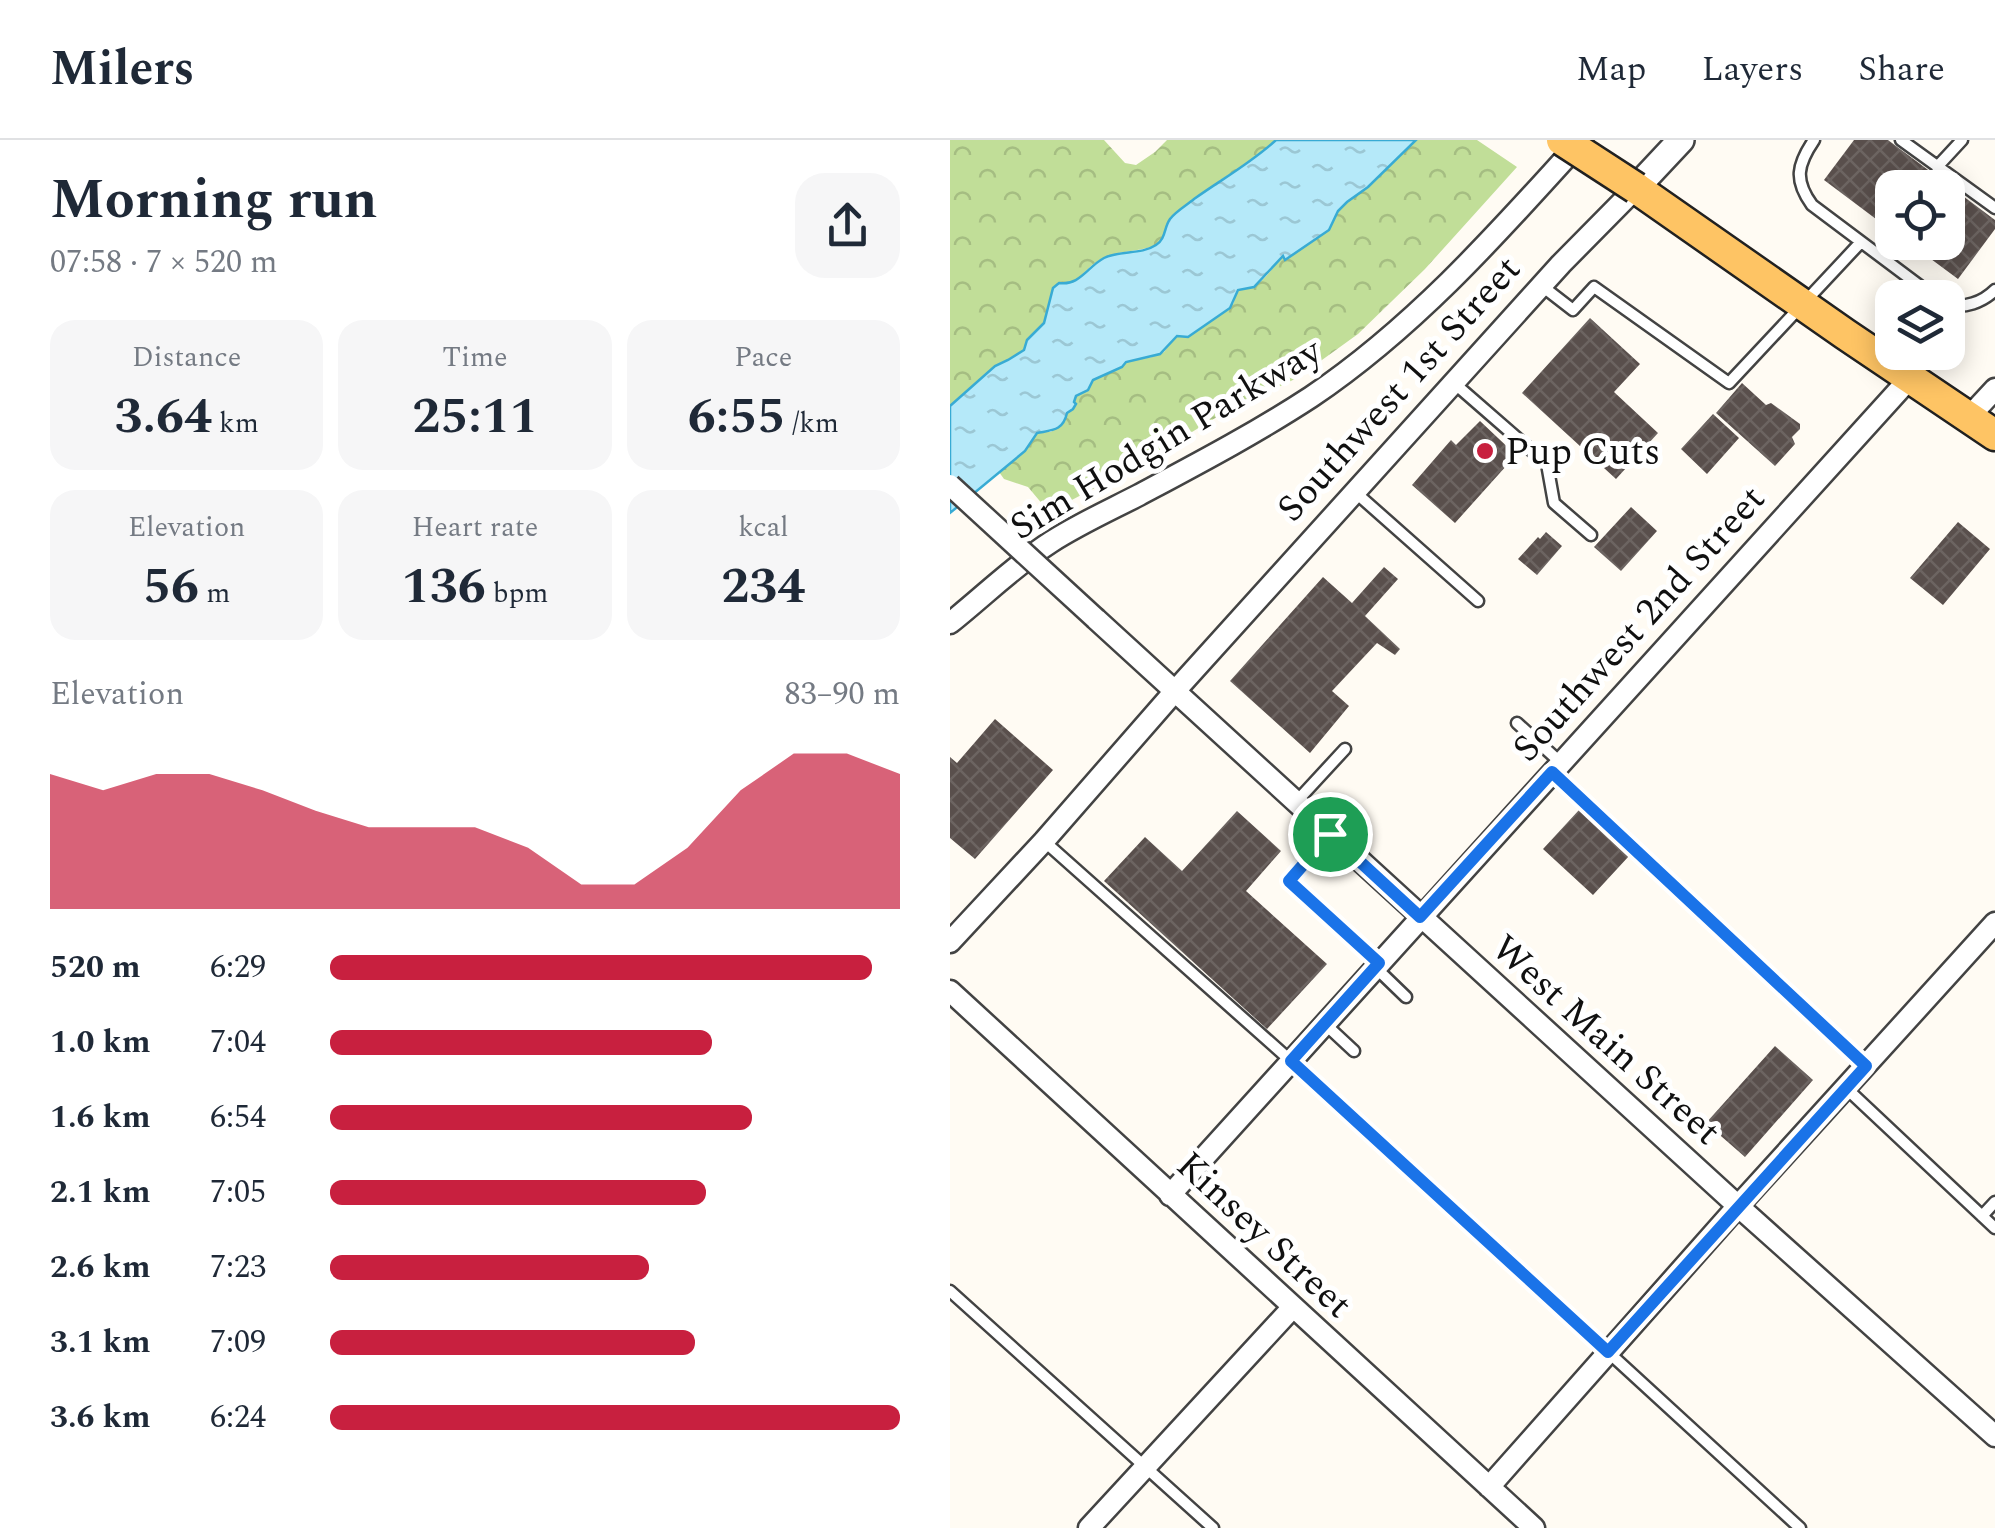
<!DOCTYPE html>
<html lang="en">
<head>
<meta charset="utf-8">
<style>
	:root { --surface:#fff; --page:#f6f6f7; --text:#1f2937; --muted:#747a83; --line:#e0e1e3; --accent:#c8203f }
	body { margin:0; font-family:Spectral,serif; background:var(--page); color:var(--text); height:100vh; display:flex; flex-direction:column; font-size:38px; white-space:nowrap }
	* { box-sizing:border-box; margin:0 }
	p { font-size:32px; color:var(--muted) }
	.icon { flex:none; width:55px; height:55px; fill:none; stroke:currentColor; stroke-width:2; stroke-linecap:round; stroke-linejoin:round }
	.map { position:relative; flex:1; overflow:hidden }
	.sheet { display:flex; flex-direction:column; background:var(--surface); width:950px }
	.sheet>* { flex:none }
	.controls { position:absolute; left:925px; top:30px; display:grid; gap:20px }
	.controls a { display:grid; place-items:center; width:90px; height:90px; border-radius:20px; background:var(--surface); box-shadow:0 5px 25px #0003; font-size:50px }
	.pin { position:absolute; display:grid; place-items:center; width:85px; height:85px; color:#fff; margin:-42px; border:5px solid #fff; border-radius:50%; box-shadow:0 2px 10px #0007 }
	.round { display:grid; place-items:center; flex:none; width:105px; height:105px; border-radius:30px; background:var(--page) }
	.headline { display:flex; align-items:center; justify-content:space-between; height:170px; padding:0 50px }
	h1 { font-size:55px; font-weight:700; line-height:75px }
	.figures { display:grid; grid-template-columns:repeat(3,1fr); gap:15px; height:170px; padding:10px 50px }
	.figures div { display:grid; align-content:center; border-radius:25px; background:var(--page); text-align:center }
	.figures b { font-size:50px; font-weight:700 }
	.figures small { font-size:28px; font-weight:400 }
	.figures p { font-size:28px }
	.chart { height:280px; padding:20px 50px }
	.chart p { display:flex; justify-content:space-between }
	.chart svg { width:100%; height:180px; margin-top:10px; fill:var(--accent); opacity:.7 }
	ul { padding:0 50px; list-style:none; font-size:32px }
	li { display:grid; grid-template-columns:160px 120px 1fr; align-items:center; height:75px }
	li i { height:25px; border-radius:12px; background:var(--accent) }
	header { display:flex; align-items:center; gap:60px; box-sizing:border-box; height:140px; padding:0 50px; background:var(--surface); border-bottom:2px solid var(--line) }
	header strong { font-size:48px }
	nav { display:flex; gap:55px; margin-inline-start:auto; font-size:35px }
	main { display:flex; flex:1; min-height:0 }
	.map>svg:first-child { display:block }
	.forest { fill:url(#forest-crowns) }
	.water { fill:url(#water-ripples); stroke:#38abd4; stroke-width:2.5 }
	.building { fill:url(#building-cross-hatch) }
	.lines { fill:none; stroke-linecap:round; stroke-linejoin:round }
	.service-casing { stroke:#434343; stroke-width:15 }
	.minor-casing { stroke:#434343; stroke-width:25 }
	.tertiary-casing { stroke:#434343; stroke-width:30 }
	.primary-casing { stroke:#212121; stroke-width:35 }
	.service { stroke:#fff; stroke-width:10 }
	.minor { stroke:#fff; stroke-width:20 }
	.tertiary { stroke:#fff; stroke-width:25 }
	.primary { stroke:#fec464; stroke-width:30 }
	.minor-bridge-casing { stroke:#434343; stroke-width:25; stroke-linecap:butt }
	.primary-bridge-casing { stroke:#212121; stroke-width:35; stroke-linecap:butt }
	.minor-bridge { stroke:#fff; stroke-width:20 }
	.primary-bridge { stroke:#fec464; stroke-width:30 }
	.route-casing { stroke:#fff; stroke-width:20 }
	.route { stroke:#1a73e8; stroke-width:12 }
	.poi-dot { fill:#c8203f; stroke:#fff; stroke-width:4 }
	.labels { text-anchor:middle; stroke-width:10; stroke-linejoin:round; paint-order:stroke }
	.street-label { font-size:38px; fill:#101010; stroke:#fff }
	.poi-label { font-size:38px; fill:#101010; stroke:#fff; text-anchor:start }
</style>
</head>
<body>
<header>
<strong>Milers</strong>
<nav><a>Map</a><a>Layers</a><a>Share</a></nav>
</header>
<main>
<section class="sheet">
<div class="headline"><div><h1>Morning run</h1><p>07:58 · 7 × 520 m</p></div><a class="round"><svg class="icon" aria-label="share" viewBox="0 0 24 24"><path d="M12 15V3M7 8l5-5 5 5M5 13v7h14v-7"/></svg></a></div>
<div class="figures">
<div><p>Distance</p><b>3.64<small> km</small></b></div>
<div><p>Time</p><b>25:11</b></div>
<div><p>Pace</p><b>6:55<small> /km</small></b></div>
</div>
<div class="figures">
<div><p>Elevation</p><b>56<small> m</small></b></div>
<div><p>Heart rate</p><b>136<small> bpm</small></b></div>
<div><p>kcal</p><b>234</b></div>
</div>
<div class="chart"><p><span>Elevation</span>83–90 m</p>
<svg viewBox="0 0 160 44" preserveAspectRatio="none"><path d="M0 44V11L10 15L20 11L30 11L40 15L50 20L60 24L70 24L80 24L90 29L100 38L110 38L120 29L130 15L140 6L150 6L160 11V44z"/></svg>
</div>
<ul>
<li><b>520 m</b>6:29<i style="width:95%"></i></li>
<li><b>1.0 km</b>7:04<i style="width:67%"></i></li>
<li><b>1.6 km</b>6:54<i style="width:74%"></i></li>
<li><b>2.1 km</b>7:05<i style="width:66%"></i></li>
<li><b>2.6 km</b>7:23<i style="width:56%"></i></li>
<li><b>3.1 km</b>7:09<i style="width:64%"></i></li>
<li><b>3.6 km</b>6:24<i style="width:100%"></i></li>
</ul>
</section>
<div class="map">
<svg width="1045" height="1388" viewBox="0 0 1045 1388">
	<defs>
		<pattern id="forest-crowns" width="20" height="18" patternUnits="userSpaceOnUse" patternTransform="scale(2.5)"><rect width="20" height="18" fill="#c1de98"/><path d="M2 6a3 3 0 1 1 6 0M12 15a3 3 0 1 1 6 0" fill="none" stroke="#a5bd82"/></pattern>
		<pattern id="water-ripples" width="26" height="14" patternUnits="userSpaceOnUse" patternTransform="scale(2.5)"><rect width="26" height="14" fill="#b5e9f9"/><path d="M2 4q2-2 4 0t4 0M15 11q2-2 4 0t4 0" fill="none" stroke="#9bc7d4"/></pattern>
		<pattern id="building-cross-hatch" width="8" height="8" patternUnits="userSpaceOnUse" patternTransform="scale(2.5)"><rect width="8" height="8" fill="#594f4c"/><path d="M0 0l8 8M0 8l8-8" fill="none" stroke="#6c6461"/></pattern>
	</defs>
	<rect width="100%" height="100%" fill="#fffbf3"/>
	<path class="forest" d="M0,0h154l21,23 11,2 19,-13 12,-12h109l-20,19 -36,21 -63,65c-18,7 -39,5 -56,14 -22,13 -17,23 -48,29l-9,35 -17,17 -3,10 -16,11 -13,5 -45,40z
		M466,0h61l40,27 -92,102 -67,65 -61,44 -75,36 -97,58 -76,40 -21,-25 -24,-8 -5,-7 26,-21 12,-19h14l16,-19 6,-4 3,-13 12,-6 5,-10 33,-18 26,-5 12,-5 13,-17 57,-32c2,-22 12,-11 25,-20 9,-7 17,-20 25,-28l2,4 43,-29 9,-19 9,-9 21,-15z"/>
	<path class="water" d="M326,0h140l-48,47 -21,15 -9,9 -9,19 -44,30 -2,-4 -29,31 -16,3 -8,18 -42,29 -11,-1 -17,18 -34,8 -4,5 -29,13 -5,10 -12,6 -2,6 2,2 -3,5 -6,4c-4,18 -15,17 -30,20l-12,18 -75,62v-107l45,-40 13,-6 16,-10 3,-10 17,-17 9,-35 6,-5c21,3 28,-16 45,-25 16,-8 37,-3 52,-13 10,-6 8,-18 14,-26 6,-8 17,-14 24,-20 28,-20 57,-36 82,-59z"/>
	<path class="building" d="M904,0h34l107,80v9l-37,50 -50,-37h40v-54h-56v43l-68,-51z
		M640,178l50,46 -26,28 44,41 -42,46 -94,-86z
		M792,243l24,22 5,-2 29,21v5l-8,8 3,7 -20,22 -59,-53z
		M763,274l26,24 -32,36 -26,-25z
		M530,281l36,34 -61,68 -43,-38 39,-45 5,5z
		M681,367l26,24 -36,40 -27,-24z
		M1008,382l32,27 -47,56 -33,-27z
		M596,392l16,14 -25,29 -19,-16 20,-22 2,2z
		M434,427l14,12 -33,37 35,33 -5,6 -18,-12 -45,48 17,15 -39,47 -80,-72 93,-104 29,26z
		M45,579l58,51 -78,89 -25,-21v-81l7,6z
		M629,670l50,46 -36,39 -50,-46z
		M287,671l44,40 -35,40 81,73 -60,65 -163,-148 41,-44 37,34z
		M825,906l38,34 -68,77 -39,-34z"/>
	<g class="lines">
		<g class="service-casing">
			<path id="service" d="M864,0c-17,25 -20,40 -2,65l124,93
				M951,0l94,68
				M987,27l25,-27
				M592,146l31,24 21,-23 135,96 132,-141
				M998,164c16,5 35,-2 47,-14
				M504,243l93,81 7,39 37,32
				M405,352l123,109
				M567,583l43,39
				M602,633l313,292
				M347,661l48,-52
				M380,694l-41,47 90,82
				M94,701l247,220 509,467
				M426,828l30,29
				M375,884l29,27
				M896,948l149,140
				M1032,1076l13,-14
				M0,1151l263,237"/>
		</g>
		<g class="minor-casing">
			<path id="minor" d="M1019,277l26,-28
				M146,479l642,587 257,230
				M0,483c34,-27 65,-58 101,-81 28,-18 59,-32 88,-47 58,-31 117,-62 172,-98 104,-70 188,-165 271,-257
				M0,802l94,-101 131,-150 386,-427 75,-76
				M0,851l584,537
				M220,1055l740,-817
				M539,1347l249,-281 257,-283
				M139,1388l204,-221"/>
		</g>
		<g class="tertiary-casing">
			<path id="tertiary" d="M686,48l45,-48"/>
		</g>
		<g class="primary-casing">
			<path id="primary" d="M686,48l209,146 150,101"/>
		</g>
		<use href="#service" class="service"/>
		<use href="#minor" class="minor"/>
		<use href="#tertiary" class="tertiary"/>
		<use href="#primary" class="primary"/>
		<g class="minor-bridge-casing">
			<path id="minor-bridge" d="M0,345l146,134"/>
		</g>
		<g class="primary-bridge-casing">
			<path id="primary-bridge" d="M612,0l74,48"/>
		</g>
		<use href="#minor-bridge" class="minor-bridge"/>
		<use href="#primary-bridge" class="primary-bridge"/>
	</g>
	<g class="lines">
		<g class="route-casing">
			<path id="route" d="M602,632l314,294 -258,286 -317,-291 88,-98 -90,-82 41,-47 90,83z"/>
		</g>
		<use href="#route" class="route"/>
	</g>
	<circle class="poi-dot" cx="535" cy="311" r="10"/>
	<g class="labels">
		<g class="street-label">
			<text transform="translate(448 248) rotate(-48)" y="13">Southwest 1st Street</text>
			<text transform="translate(215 298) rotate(-31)" y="13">Sim Hodgin Parkway</text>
			<text transform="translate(688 483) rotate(-48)" y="13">Southwest 2nd Street</text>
			<text transform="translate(657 899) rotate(42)" y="13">West Main Street</text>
			<text transform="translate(315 1094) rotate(43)" y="13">Kinsey Street</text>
		</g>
		<g class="poi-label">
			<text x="555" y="324">Pup Cuts</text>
		</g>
	</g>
</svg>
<div class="controls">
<a><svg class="icon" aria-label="locate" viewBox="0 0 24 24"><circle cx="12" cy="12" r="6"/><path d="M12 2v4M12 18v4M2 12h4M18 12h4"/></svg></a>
<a><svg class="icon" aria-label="layers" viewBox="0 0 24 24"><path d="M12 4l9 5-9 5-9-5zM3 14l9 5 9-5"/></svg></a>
</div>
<div class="pin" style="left:380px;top:694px;background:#1e9e55"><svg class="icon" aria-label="arrive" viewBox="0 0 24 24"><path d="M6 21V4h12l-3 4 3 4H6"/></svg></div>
</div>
</main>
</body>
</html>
